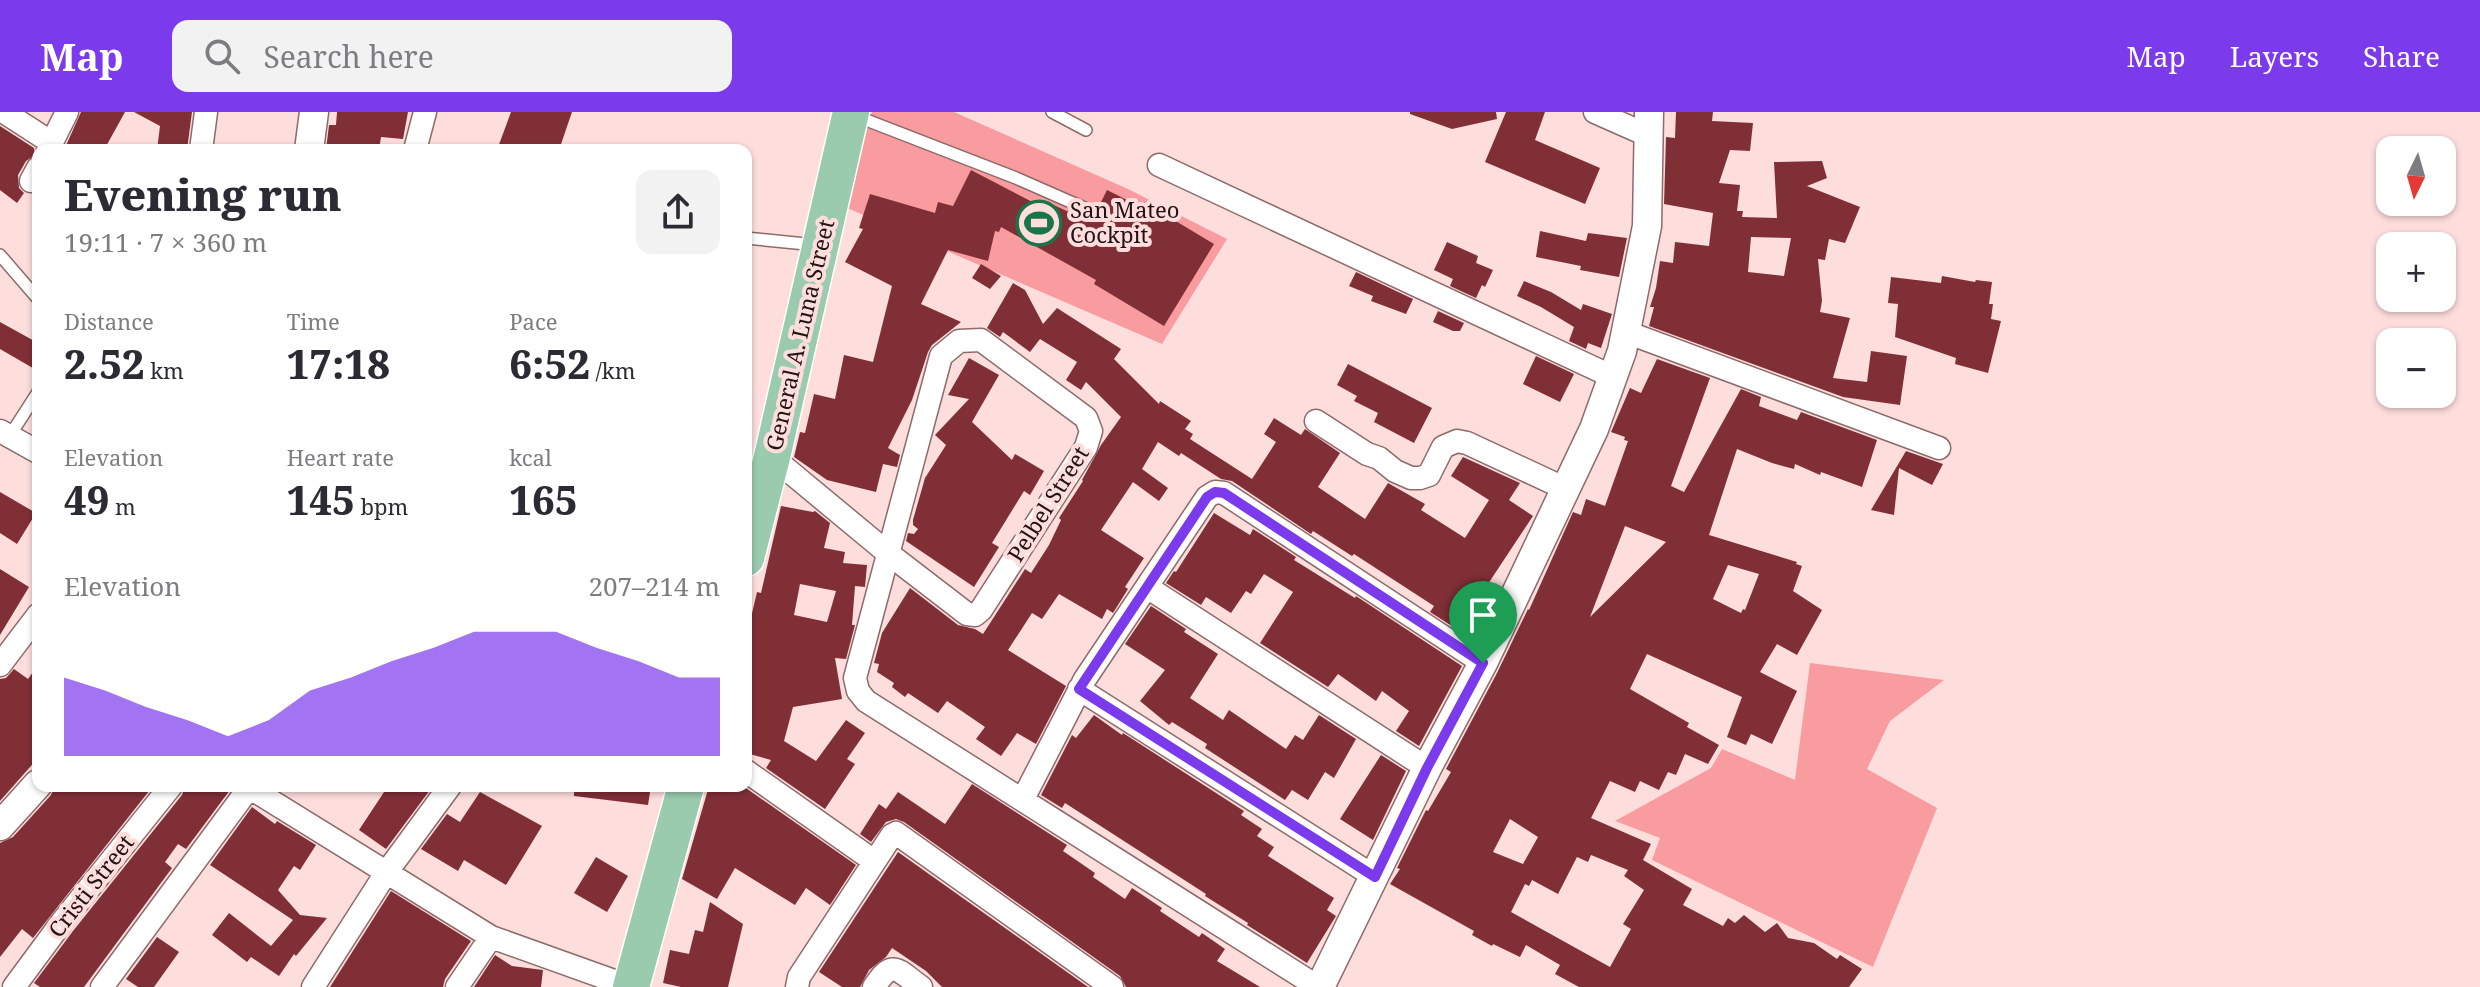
<!DOCTYPE html>
<html lang="en">
<head>
<meta charset="utf-8">
<style>
	:root { --surface:#fff; --page:#f2f2f3; --text:#2b2b33; --muted:#7c7c81; --accent:#7c3aed }
	body { margin:0; font-family:"Noto Serif",serif; background:var(--page); color:var(--text); height:100vh; display:flex; flex-direction:column; font-size:30px; white-space:nowrap }
	* { box-sizing:border-box; margin:0 }
	p { font-size:26px; color:var(--muted) }
	.icon { flex:none; width:44px; height:44px; fill:none; stroke:currentColor; stroke-width:2; stroke-linecap:round; stroke-linejoin:round }
	.map { position:relative; flex:1; overflow:hidden }
	.drawer { position:absolute; left:32px; top:32px; width:720px; height:648px; display:flex; flex-direction:column; background:var(--surface); border-radius:16px; box-shadow:0 2px 6px #0004 }
	.drawer>* { flex:none }
	.needle { width:52px; rotate:185deg }
	.controls { position:absolute; left:2376px; top:24px; display:grid; gap:16px }
	.controls a { display:grid; place-items:center; width:80px; height:80px; border-radius:16px; background:var(--surface); box-shadow:0 2px 6px #0004; font-size:40px }
	.pin { position:absolute; display:grid; place-items:center; width:68px; height:68px; color:#fff; margin:-82px -34px; border-radius:50% 50% 50% 0; rotate:-45deg; box-shadow:0 0 8px #0007 }
	.pin .icon { rotate:45deg }
	.round { display:grid; place-items:center; flex:none; width:84px; height:84px; border-radius:16px; background:var(--page) }
	.head { display:flex; align-items:center; justify-content:space-between; height:136px; padding:0 32px }
	h1 { font-size:44px; font-weight:800; line-height:60px }
	.stats { display:grid; grid-template-columns:repeat(3,1fr); gap:12px; height:136px; padding:8px 32px }
	.stats div { display:grid; align-content:center }
	.stats b { font-size:40px; font-weight:800 }
	.stats small { font-size:22px; font-weight:400 }
	.stats p { font-size:22px }
	.chart { height:224px; padding:16px 32px }
	.chart p { display:flex; justify-content:space-between }
	.chart svg { width:100%; height:144px; margin-top:8px; fill:var(--accent); opacity:.7 }
	header { display:flex; align-items:center; gap:48px; box-sizing:border-box; height:112px; padding:0 40px; background:var(--accent); color:#fff }
	header strong { font-size:38px }
	nav { display:flex; gap:44px; margin-inline-start:auto; font-size:28px }
	.search { width:560px; height:72px; background:var(--page); display:flex; align-items:center; gap:20px; box-sizing:border-box; padding:0 28px; border-radius:16px; color:var(--muted); font-size:30px }
	.map>svg:first-child { display:block }
	.green { fill:#f89c9f }
	.building { fill:#812f37; fill-rule:evenodd }
	.lines { fill:none; stroke-linecap:round; stroke-linejoin:round }
	.service-casing { stroke:#8e6a6a; stroke-width:14 }
	.minor-casing { stroke:#8e6a6a; stroke-width:25 }
	.tertiary-casing { stroke:#8e6a6a; stroke-width:31 }
	.primary-casing { stroke:#fff; stroke-width:39 }
	.service { stroke:#fff; stroke-width:11 }
	.minor { stroke:#fff; stroke-width:22 }
	.tertiary { stroke:#fff; stroke-width:28 }
	.primary { stroke:#9acbaf; stroke-width:36 }
	.route-casing { stroke:#fff; stroke-width:16 }
	.route { stroke:#7c3aed; stroke-width:10 }
	.labels { text-anchor:middle; stroke-width:8; stroke-linejoin:round; paint-order:stroke }
	.poi-label { font-size:22px; fill:#211313; stroke:#fedddd; text-anchor:start }
	.street-label { font-size:22px; fill:#211313; stroke:#fedddd }
</style>
</head>
<body>
<header>
<strong>Map</strong>
<div class="search"><svg class="icon" aria-label="search" viewBox="0 0 24 24"><circle cx="10" cy="10" r="6"/><path d="M15 15l6 6"/></svg>Search here</div>
<nav><a>Map</a><a>Layers</a><a>Share</a></nav>
</header>
<div class="map">
<svg width="2480" height="875" viewBox="0 0 2480 875">
	<rect width="100%" height="100%" fill="#fedddd"/>
	<path class="green" d="M872,0h82l174,77 99,50 -65,105 -317,-137z
		M1810,551l134,17 -54,41 -23,48 70,39 -64,159 -221,-107 8,-22 -45,-17 96,-53 11,-19 73,31z"/>
	<path class="building" d="M81,0h44l-21,38h-40z
		M134,0h58l-5,38h-30l3,-24z
		M337,0h71l-5,27 -22,-2 -2,13h-53l3,-25h7z
		M511,0h61l-13,38h-62z
		M1410,0h86l1,7 -45,10 -42,-15z
		M1506,0h39l-10,28 65,28 -15,36 -100,-42z
		M1676,0h37l-1,9 41,2 -3,28 -20,-1 -11,33 21,2 -3,26h6l-1,6 35,1 -3,-56 48,-1 5,17 -20,8 53,21 -15,36 -16,-4 -4,21 -7,-1 4,42 -2,11 30,6 -17,60 34,4 4,-31 36,5 -7,49 -57,-8 -194,-71 5,-19h-4l6,-19 4,-27 13,2 2,-21 34,4 4,-33 -49,-9 2,-67 9,1zM1751,125l40,1 -7,38 -36,-4z
		M0,14l34,22 1,7 -9,6 -8,14 1,13 5,5 -7,10 -17,-13z
		M971,58l73,38 3,-6 44,20 16,-32 34,17 3,-5 70,42 -50,82 -70,-42 2,-4 -95,-53 -2,5 -4,-1 -7,30 -40,-11 -27,54 40,18 -29,23 -4,7 -16,48 -24,48 12,7 -3,12 -14,-3 -7,28 -49,-12 -33,-23 6,-25 5,1 9,-39 21,5 9,-44 29,7 19,-76 -47,-24 18,-33 -4,-1 11,-34 65,19 3,-11 15,4z
		M1540,119l46,10 2,-8 39,5 -8,39 -39,-7 1,-4 -45,-9z
		M1447,130l31,14 -2,7 17,7 -8,17 -3,-2 -6,13 -26,-12 3,-7 -19,-9z
		M981,152l20,12 -11,13 -18,-11z
		M1356,160l57,27 -7,15 -35,-13 2,-5 -24,-10z
		M1942,164l33,6 1,-2 16,2 -3,22h4l-2,15 10,2 -13,52 -33,-9 1,-6 -61,-21 3,-33 -10,-1 3,-26 50,6z
		M1524,169l27,11 30,18 2,-6 29,10 -11,34 -13,-5 -2,6 -17,-8 5,-14 -33,-20 -24,-11z
		M1013,171l12,7 18,34 14,-16 64,41 -7,10 45,45 1,-3 31,20 -6,8 8,5 -3,5 62,40 24,-37 -12,-8 10,-16 27,17 4,-6 35,24 -22,34 47,32 23,-36 37,21 -4,6 44,28 24,-38 -38,-24 12,-19 57,26 -11,17 24,16 -51,77 10,7 -23,37 -39,-25 4,-6 -80,-52 -2,2 -39,-25 -2,3 -79,-53 -11,-2 -40,-26 -2,3 -21,-14 -16,27 26,19 -9,13 -26,-19 -32,48 43,28 -19,29 3,2 -15,24 -6,-4 -5,10 -43,-25 -17,25 -10,-6 -24,37 58,36 -30,58 -19,-11 -16,23 -25,-17 9,-12 -38,-26 -9,12 -30,-20 -3,4 -13,-10 2,-4 -17,-11 2,-8 -5,-1 8,-30 28,-45 48,37 17,4 8,5 42,-65 6,4 18,-28 12,-25 -2,-2 24,-37 -1,-1 19,-35 20,-28 -35,-35 -5,8 -15,-10 11,-18 -37,-23 -10,13 -27,-20 -3,5 -13,-9z
		M1438,199l26,12 -4,8h-7l-20,-9z
		M0,210l38,21v28l-38,-22z
		M1536,244l38,18 -14,28 -37,-18z
		M969,246l30,17 -27,47 40,38 3,-6 29,17 -14,24 -6,-4 -32,52 7,4 -25,40 -68,-46 2,-8 6,1 4,-5 -5,-4v-5l12,-42 21,-33 -11,-10 34,-36 -21,-4z
		M1657,247l53,19 -39,108 13,6 57,-103 20,8 -2,9 38,14 4,-8 76,28 -15,47 -41,-15 -1,3 -25,-11 -1,5 -22,-6 -35,-14 -28,86 88,27 -1,2 6,2 -9,25 29,19 -25,45 -20,-11 -17,28 37,19 -25,53 -21,-10 -5,11 -19,-8 15,-40 -95,-43 -17,35 59,34 -2,4 32,18 -11,19 -23,-10 -9,21 -8,-3 -9,18 -19,-9 -5,11 -25,-11 -19,37 60,26 -8,16 49,29 -9,16 40,21 5,-8 7,5 9,-8 21,17 12,-9 11,15 26,5 23,16 3,-4 22,14 -13,18h-270l-24,-13 5,-9 -34,-20 -6,12 -27,-13 -1,2 -20,-11 2,-4 -84,-47 10,-15 -3,-1 29,-58 2,1 23,-39 -5,-3 51,-96 31,-64 1,1 44,-98 8,3 5,-16 19,7 23,-65 -4,-1 1,-3 -14,-5 19,-44 11,5zM1625,414l41,16 -76,75zM1728,453l31,9 -14,36 -2,-1 -2,4 -28,-14zM1510,707l28,18 -15,27 -30,-12zM1591,743l37,15 -4,6 20,14 -21,34 8,5 -21,38 -99,-55 14,-28 4,2 3,-6 26,14 19,-37 11,5z
		M1348,252l84,44 -18,35 -40,-21 4,-9 -24,-12 3,-5 -20,-11z
		M1906,339l37,13 -11,21 -33,-17 -5,47 -23,-5z
		M0,380l36,21 -19,31 -17,-11z
		M781,394l32,6 2,-1 15,12 -6,25 21,4 -2,11 24,2 -2,22 -10,-1 -3,39h3l-9,34 -11,-1 7,41 -49,8 -9,34 32,20 30,-41 19,13 -18,26 8,5 -30,45 -59,-41 5,-8 -25,-7v-114l11,-47 4,1zM800,472l36,7 -9,31 -33,-7z
		M1214,401l36,22 3,-6 43,28 -2,3 61,38 1,-2 106,70 -43,80 -23,-15 13,-20 -27,-20 -6,10 -38,-27 -10,13 -68,-44 33,-51 -29,-18 -13,20 -5,-3 -15,22 -25,-16 -5,8 -35,-22 8,-12 2,1z
		M0,457l29,18 -29,48z
		M1151,494l35,23 -2,3 34,22 -28,44 33,22 6,-10 57,39 9,-14 8,5 16,-25 37,24 -22,39 -9,-6 -17,28 -16,-10 -7,10 -80,-52 2,-4 -35,-22 -3,3 -29,-24 25,-31 -40,-26z
		M38,553v93l-38,43v-122l6,-1 8,-9 14,10z
		M1094,603l28,20 1,-2 121,78 -3,4 21,14 -5,7 17,11 -6,9 66,42 -7,12 9,6 -29,47 -60,-38 1,-2 -43,-27 1,-2 -141,-91 -3,5 -21,-13 31,-60 4,3z
		M1381,643l25,16 -33,69 -33,-21z
		M972,672l95,61 -4,6 32,22 -2,4 32,22 7,-11 30,20 -2,3 39,26 3,-4 23,16 -8,12 43,26h-134l-6,-11 -216,-154 -8,-3 -10,3 -15,20 -11,-8 19,-30 7,5 12,-17 47,32z
		M55,674h98l-120,152 -11,-9 -22,28v-114l13,-6 38,-42z
		M185,674h48l-47,63 -8,-5 -13,18 7,6 -88,119h-44l-6,-4 39,-52 109,-136z
		M388,674h45l-47,63 -27,-19z
		M574,674h77l-3,19 -74,-9z
		M709,674h34l113,79 -26,40 -24,-17 -11,17 -60,-37 -18,31 -35,-20z
		M480,680l62,34 -36,59 -42,-25 -6,11 -37,-22 26,-35 13,8z
		M252,695l23,17 2,-3 39,24 -16,25 -6,-4 -16,24 22,25 27,3 -31,38 -2,-2 -15,22 -28,-19 -4,5 -35,-27 17,-22 42,33 22,-26 -83,-55z
		M898,740l190,135h-146l-16,-16 -34,-23 -6,9 -17,13 -9,17h-18l-23,-15z
		M596,745l32,19 -21,36 -33,-19z
		M391,779l80,50 -26,38 -2,8h-113z
		M710,790l33,22 -15,63h-47l-18,-4 7,-33 19,4 6,-24 8,2z
		M157,825l22,15 -25,35h-16l-12,-8z
		M495,843l17,11 31,4 -2,17h-67z"/>
	<g class="lines">
		<g class="service-casing">
			<path id="service" d="M1052,0l34,18
				M856,4l160,62 73,32
				M746,126l70,7
				M0,143l38,44
				M9,325l29,-45"/>
		</g>
		<g class="minor-casing">
			<path id="minor" d="M4,0l48,31
				M1595,0l52,23
				M48,38l19,-38
				M201,38l5,-38
				M415,38l10,-38
				M1159,53l454,212
				M31,69l7,-13
				M1626,220l313,116
				M1316,309l51,33 12,4 16,13 16,7h9l9,-3 14,-28 14,-6 10,2 99,46
				M0,319l38,21
				M772,345l117,97 78,60 8,1 6,-5 105,-163 5,-16 -5,-13 -105,-78 -22,1 -18,15 -86,322 3,13 8,10 452,286
				M1147,475l280,181
				M0,553l38,-50
				M1079,577l296,188
				M746,659l128,90
				M247,674l244,151 140,50
				M1023,687l62,-120 122,-182 8,-5 9,1 259,170
				M14,875l48,-65 109,-136
				M102,875l147,-199
				M313,875l73,-114 64,-87
				M457,875l34,-50
				M797,875l2,-10 93,-142 4,-2 216,154
				M874,875c19,-29 23,-17 47,0"/>
		</g>
		<g class="tertiary-casing">
			<path id="tertiary" d="M309,38l5,-38
				M0,714l38,-42
				M1320,875l107,-219 56,-105 111,-234 28,-78 25,-125 2,-114"/>
		</g>
		<g class="primary-casing">
			<path id="primary" d="M746,446l26,-101 79,-345
				M631,875l55,-201"/>
		</g>
		<use href="#service" class="service"/>
		<use href="#minor" class="minor"/>
		<use href="#tertiary" class="tertiary"/>
		<use href="#primary" class="primary"/>
	</g>
	<g class="lines">
		<g class="route-casing">
			<path id="route" d="M1215,380l9,1 259,170 -56,105 -52,109 -296,-188 128,-192z"/>
		</g>
		<use href="#route" class="route"/>
	</g>
	<defs>
		<g id="stadium-ring" transform="scale(2.3)"><circle r="9.5" fill="#fedddd" stroke="#1b7448" stroke-width="1.5"/><path d="M0-5a6.5 5 0 1 0 0 10a6.5 5 0 1 0 0-10ZM-3.5-1.8h7v3.6h-7Z" fill="#1b7448"/></g>
	</defs>
	<g fill-rule="evenodd">
		<use href="#stadium-ring" x="1039" y="111"/>
	</g>
	<g class="labels">
		<g class="poi-label">
			<text x="1070" y="106">San Mateo<tspan x="1070" dy="25">Cockpit</tspan></text>
		</g>
		<g class="street-label">
			<text transform="translate(800 223) rotate(-77)" y="8">General A. Luna Street</text>
			<text transform="translate(1048 392) rotate(-58)" y="8">Pelbel Street</text>
			<text transform="translate(91 774) rotate(-52)" y="8">Cristi Street</text>
		</g>
	</g>
</svg>
<div class="controls">
<a><svg class="needle" viewBox="-14 -14 28 28"><path d="M0-13l5 13h-10z" fill="#e53935"/><path d="M0 13l5-13h-10z" fill="#7c7c81"/></svg></a>
<a>+</a>
<a>−</a>
</div>
<div class="pin" style="left:1483px;top:551px;background:#1e9e55"><svg class="icon" aria-label="arrive" viewBox="0 0 24 24"><path d="M6 21V4h12l-3 4 3 4H6"/></svg></div>
<section class="drawer">
<div class="head"><div><h1>Evening run</h1><p>19:11 · 7 × 360 m</p></div><a class="round"><svg class="icon" aria-label="share" viewBox="0 0 24 24"><path d="M12 15V3M7 8l5-5 5 5M5 13v7h14v-7"/></svg></a></div>
<div class="stats">
<div><p>Distance</p><b>2.52<small> km</small></b></div>
<div><p>Time</p><b>17:18</b></div>
<div><p>Pace</p><b>6:52<small> /km</small></b></div>
</div>
<div class="stats">
<div><p>Elevation</p><b>49<small> m</small></b></div>
<div><p>Heart rate</p><b>145<small> bpm</small></b></div>
<div><p>kcal</p><b>165</b></div>
</div>
<div class="chart"><p><span>Elevation</span>207–214 m</p>
<svg viewBox="0 0 160 44" preserveAspectRatio="none"><path d="M0 44V20L10 24L20 29L30 33L40 38L50 33L60 24L70 20L80 15L90 11L100 6L110 6L120 6L130 11L140 15L150 20L160 20V44z"/></svg>
</div>
</section>
</div>
</body>
</html>
